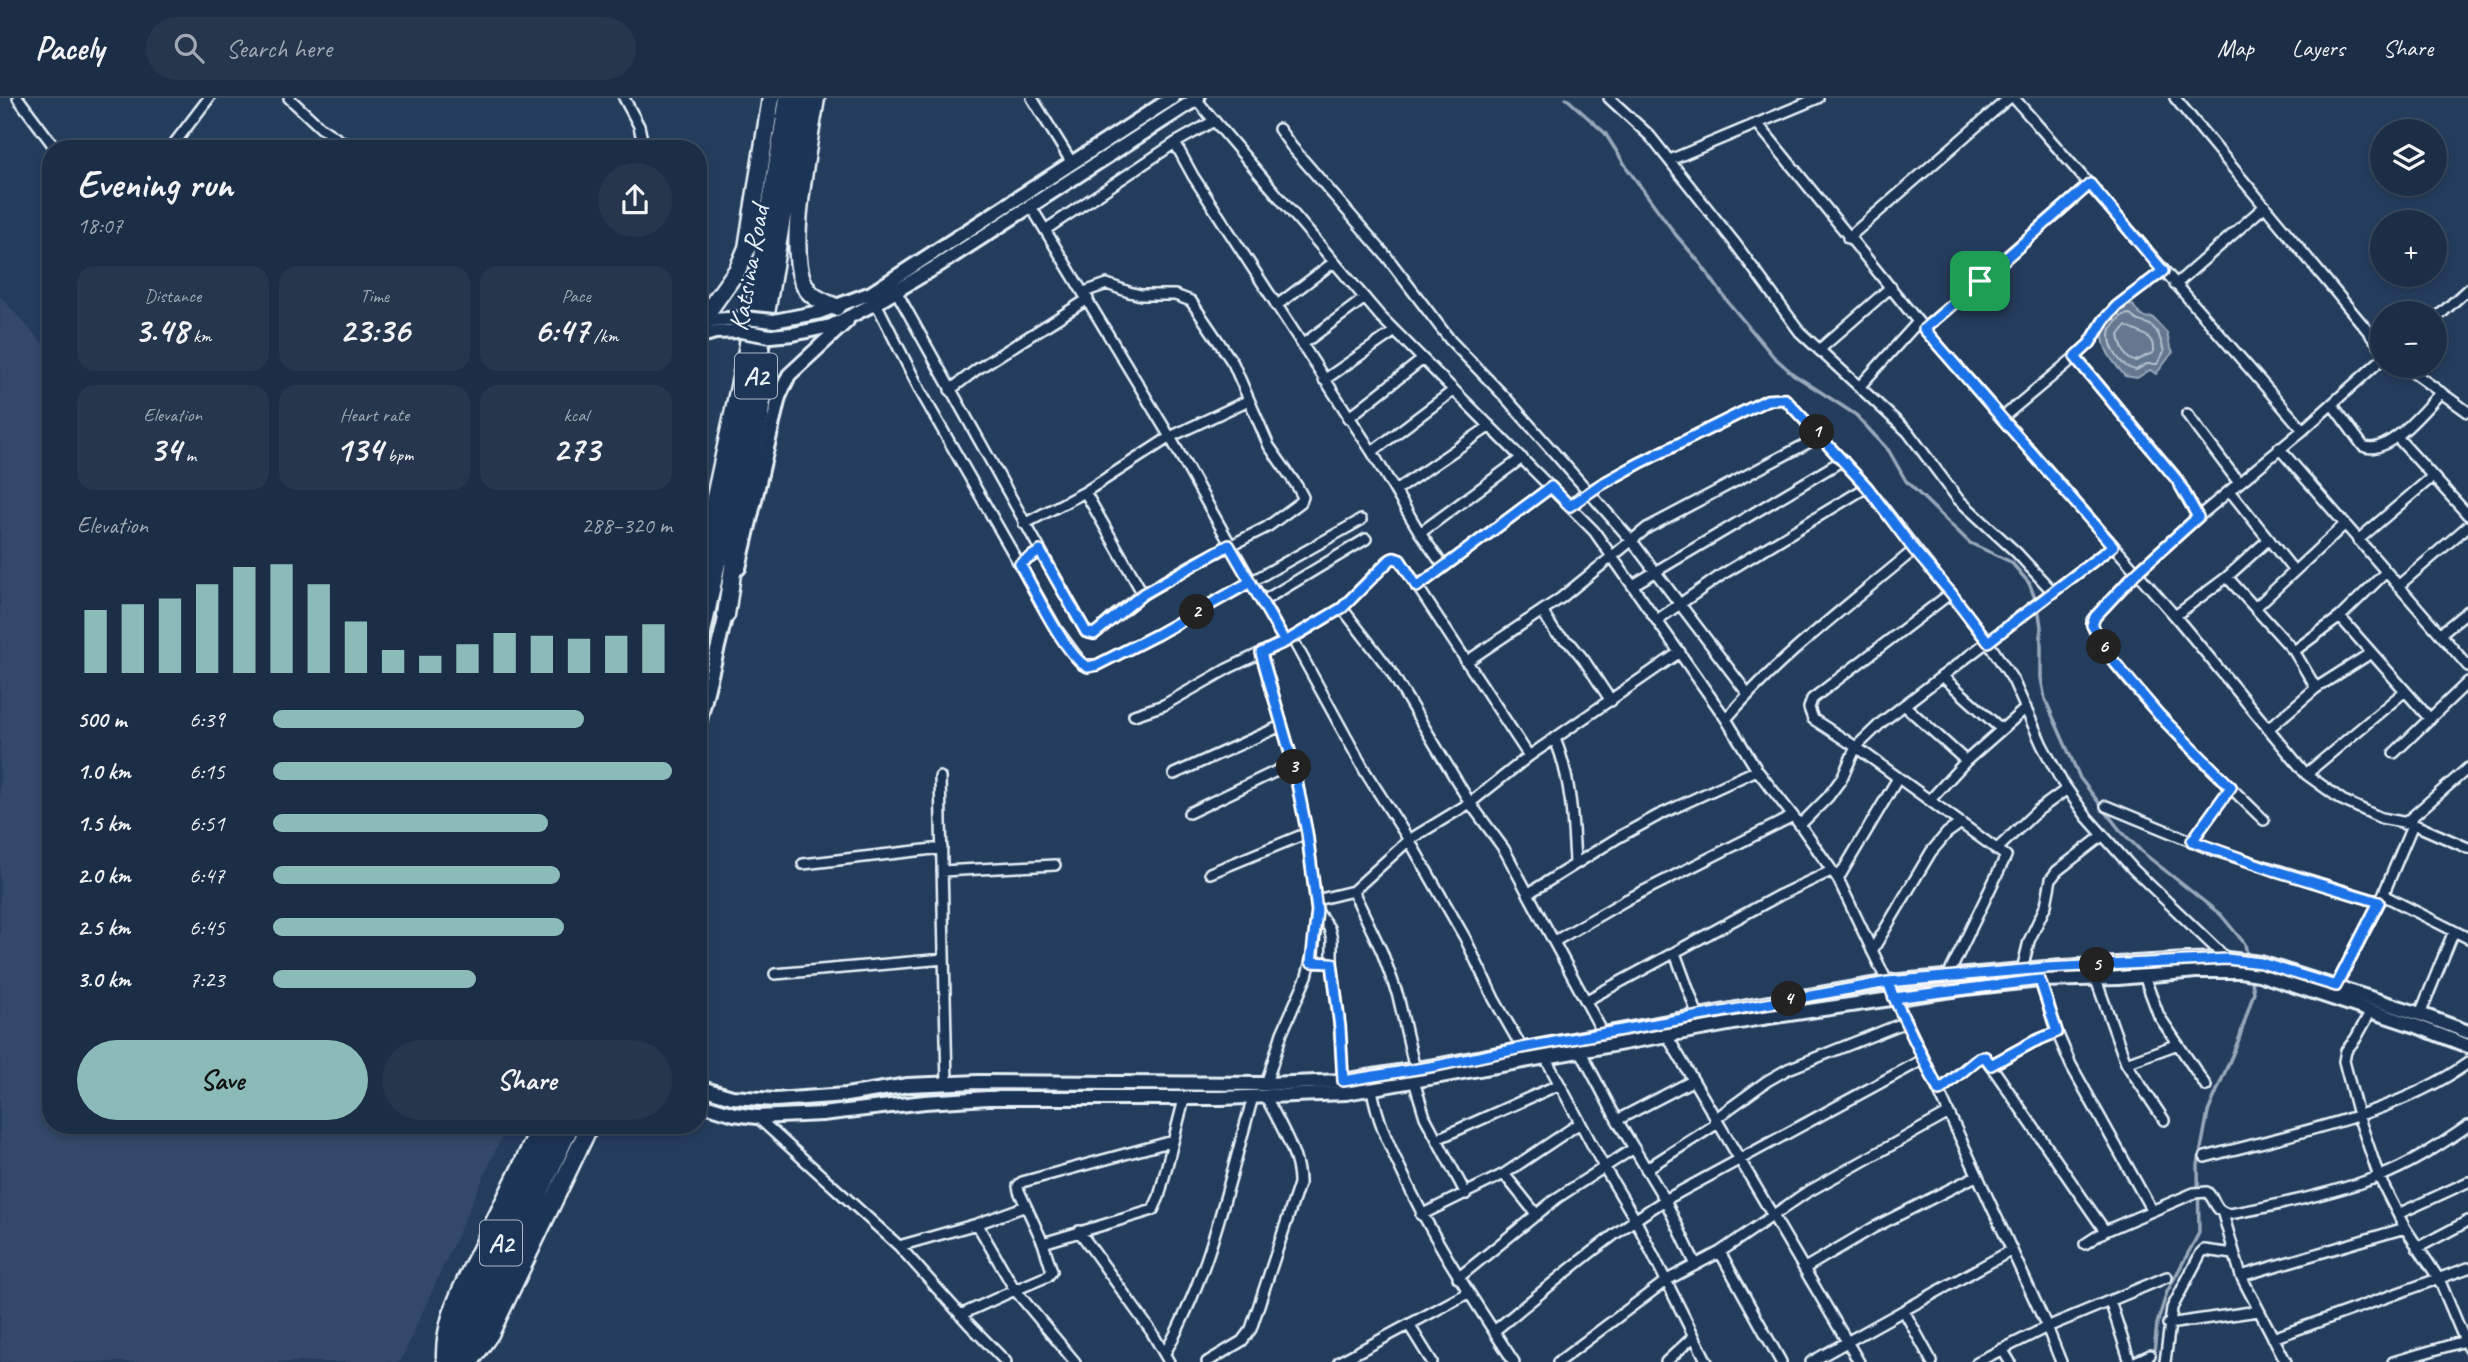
<!DOCTYPE html>
<html lang="en">
<head>
<meta charset="utf-8">
<style>
	:root { --surface:#1c2e46; --page:#25364d; --text:#f1f3f6; --muted:#a0a8b3; --line:#3a4a5f; --accent:#8bbbb9 }
	body { margin:0; font-family:Caveat,sans-serif; background:var(--page); color:var(--text); height:100vh; display:flex; flex-direction:column; font-size:26px; white-space:nowrap }
	* { box-sizing:border-box; margin:0 }
	p { font-size:23px; color:var(--muted) }
	.icon { flex:none; width:38px; height:38px; fill:none; stroke:currentColor; stroke-width:2; stroke-linecap:round; stroke-linejoin:round }
	.map { position:relative; flex:1; overflow:hidden }
	.drawer { position:absolute; left:42px; top:42px; width:665px; height:994px; display:flex; flex-direction:column; background:var(--surface); border-radius:28px; box-shadow:0 4px 10px #0003,0 0 0 2px var(--line) }
	.drawer>* { flex:none }
	.tools { position:absolute; left:2370px; top:21px; display:grid; gap:14px }
	.tools a { display:grid; place-items:center; width:77px; height:77px; border-radius:50%; background:var(--surface); box-shadow:0 4px 10px #0003,0 0 0 2px var(--line); font-size:35px }
	.pin { position:absolute; display:grid; place-items:center; width:60px; height:60px; color:#fff; margin:-30px; border-radius:14px; box-shadow:0 4px 10px #0006 }
	.km { position:absolute; width:35px; height:35px; margin:-18px; border-radius:50%; background:#222; color:#fff; font-size:19px; line-height:35px; text-align:center }
	.round { display:grid; place-items:center; flex:none; width:74px; height:74px; border-radius:37px; background:var(--page) }
	.headline { display:flex; align-items:center; justify-content:space-between; height:119px; padding:0 35px }
	h1 { font-size:38px; font-weight:800; line-height:52px }
	.metrics { display:grid; grid-template-columns:repeat(3,1fr); gap:10px; height:119px; padding:7px 35px }
	.metrics div { display:grid; align-content:center; border-radius:18px; background:var(--page); text-align:center }
	.metrics b { font-size:35px; font-weight:800 }
	.metrics small { font-size:19px; font-weight:400 }
	.metrics p { font-size:19px }
	.chart { height:196px; padding:14px 35px }
	.chart p { display:flex; justify-content:space-between }
	.chart svg { width:100%; height:126px; margin-top:7px; stroke:var(--accent); stroke-width:6 }
	.primary-button { display:flex; gap:14px; margin-top:auto; padding:14px 35px }
	.primary-button a { flex:1; height:80px; border-radius:42px; background:var(--accent); color:#111; font-size:28px; font-weight:800; line-height:80px; text-align:center }
	.primary-button a+a { background:var(--page); color:var(--text) }
	ul { padding:0 35px; list-style:none; font-size:23px }
	li { display:grid; grid-template-columns:112px 84px 1fr; align-items:center; height:52px }
	li i { height:18px; border-radius:9px; background:var(--accent) }
	header { display:flex; align-items:center; gap:42px; box-sizing:border-box; height:98px; padding:0 35px; background:var(--surface); border-bottom:2px solid var(--line) }
	header strong { font-size:33px }
	nav { display:flex; gap:38px; margin-inline-start:auto; font-size:24px }
	.search { width:490px; height:63px; background:var(--page); display:flex; align-items:center; gap:18px; box-sizing:border-box; padding:0 24px; border-radius:38px; color:var(--muted); font-size:26px }
	.map>svg:first-child { display:block }
	.built { fill:#334a68 }
	.water { fill:#657890; stroke:#99a8ba; stroke-width:2 }
	.lines { fill:none; stroke-linecap:round; stroke-linejoin:round }
	.shore { stroke:#b4c1ce; stroke-width:2 }
	.stream { stroke:#99a8ba; stroke-width:3.5 }
	.street-casing { stroke:#e8f1f8; stroke-width:14 }
	.secondary-casing { stroke:#e8f1f8; stroke-width:18 }
	.highway-casing { stroke:#e8f1f8; stroke-width:21 }
	.street { stroke:#1d3557; stroke-width:9 }
	.secondary { stroke:#1d3557; stroke-width:12 }
	.highway { stroke:#1d3557; stroke-width:16 }
	.secondary-bridge-casing { stroke:#e8f1f8; stroke-width:18; stroke-linecap:butt }
	.secondary-bridge { stroke:#1d3557; stroke-width:12 }
	.route-casing { stroke:#fff; stroke-width:14 }
	.route { stroke:#1a73e8; stroke-width:9 }
	.labels { text-anchor:middle; stroke-width:5; stroke-linejoin:round; paint-order:stroke }
	.shield { fill:#1d3557; stroke:#abb9c8; stroke-width:2 }
	.shield-label { font-size:26px; font-weight:bold; fill:#e8f1f8 }
	.street-label { font-size:28px; fill:#e8f1f8; stroke:#1d3557 }
</style>
</head>
<body>
<header>
<strong>Pacely</strong>
<div class="search"><svg class="icon" aria-label="search" viewBox="0 0 24 24"><circle cx="10" cy="10" r="6"/><path d="M15 15l6 6"/></svg>Search here</div>
<nav><a>Map</a><a>Layers</a><a>Share</a></nav>
</header>
<div class="map">
<svg width="2468" height="1264" viewBox="0 0 2468 1264">
	<rect width="100%" height="100%" fill="#253d5d"/>
	<filter id="ink" filterUnits="userSpaceOnUse"><feTurbulence type="fractalNoise" baseFrequency=".0143" numOctaves="2"/><feDisplacementMap in="SourceGraphic" scale="14" xChannelSelector="R" yChannelSelector="G"/><feConvolveMatrix kernelMatrix="1 2 1 2 8 2 1 2 1" color-interpolation-filters="sRGB"/></filter>
	<g filter="url(#ink)">
		<path class="built" d="M0,198l51,57v772h456l-107,237h-400z"/>
		<path class="water" d="M2133,207c5,8 9,15 19,12l15,16 3,14 3,5 -17,22 -6,-4 -13,8 -12,-2c-14,-16 -32,-38 -15,-58 3,-3 9,-11 13,-12 3,-1 7,0 10,-1z"/>
		<g class="lines">
			<path class="shore" d="M2130,216c7,9 12,7 20,11 10,6 11,18 14,27l-7,12h-10l-11,6c-15,-2 -27,-22 -26,-36 0,-8 8,-14 13,-19z
				M2126,228c14,8 29,8 27,27 -5,1 -13,7 -18,8 -10,0 -15,-19 -16,-26z"/>
			<path class="stream" d="M1566,0l39,35 22,35 49,67 24,28 28,39 45,54 20,18 63,41 33,36 17,30 64,62 41,19 18,21 9,23 3,21v51l4,21 35,79 39,51 23,23 79,63 24,29 3,15
				M2153,1264l4,-38 10,-32 32,-59 -1,-68 10,-53 31,-73 15,-47 -3,-15"/>
			<g class="street-casing">
				<path id="street" d="M18,0l38,51
					M289,0l32,30 32,21
					M624,0l15,28 5,23
					M1032,0l40,65
					M1195,0l185,218 214,215 132,188 31,51 43,55 38,54 86,180 123,268 14,35
					M1609,0l41,38 84,106 66,90 108,100 50,67 59,54 36,39
					M2014,0l289,332
					M2175,0l207,250
					M1757,25l167,206 251,287 131,158 36,26 39,18 32,6 55,24
					M1279,31l13,18 95,110 63,83 55,57 127,144 116,153
					M1175,45l18,33 179,276 48,81 24,34
					M170,51l39,-51
					M1670,62l148,-62
					M1030,107l140,232 115,205
					M1045,132l130,-87 39,-22
					M1848,140l161,-140
					M2175,187l90,-79
					M896,193l190,341 8,2 4,-3 16,-15 29,-22 47,-28 77,-39 34,-25 2,-5 -6,-11 -28,-40 -36,-83 -42,-62 -16,-6h-34l-12,-3 -22,-8 -23,8
					M876,205l46,91 135,236 26,35h14l61,-31 203,-114
					M1276,208l58,-44
					M2434,222l34,-31
					M1924,231l166,-145
					M1303,246l62,-46
					M1819,252l72,-63
					M2075,259l102,122 21,38
					M2404,268l64,46
					M1324,282l71,-49
					M1860,288l58,-64
					M950,292l26,-20 112,-71
					M2332,306l31,42c23,12 63,-38 78,-54
					M2187,316l52,69
					M1348,320l75,-59
					M2002,320l73,-61 15,-14 14,-23 13,-14 46,-35
					M2397,339l71,78
					M2279,350l189,218
					M1372,354l82,-62
					M1395,393l95,-65
					M2230,393l64,80
					M1085,394l58,102
					M1570,409l11,-11 59,-33 127,-63 18,-1 82,88 121,155 25,38 29,65 20,37 24,34 47,53 94,90
					M1024,426l61,-32 85,-55 79,-37
					M1420,435l102,-75
					M2358,442l74,-63
					M1020,466l20,-13
					M2227,479l67,74 22,37
					M1633,487l210,-125
					M2398,488l70,-60
					M1417,489l134,-100
					M1263,503l103,-62
					M1342,510l48,62 80,133 34,46 100,186
					M2255,510l89,-83
					M1542,513l13,21 17,13 12,15 27,41
					M2175,518l52,-39 42,-38
					M2340,519l90,102
					M1657,522l66,-46 144,-87
					M2440,536l28,-23
					M1292,540l74,135 43,67 56,98 29,61 28,49
					M2294,553l46,-34 46,-45
					M1261,555l32,110 14,70 10,78 -4,42 -6,23 -25,57 -16,51
					M1466,564l95,-64 86,-70 174,-92
					M1942,578l59,53
					M1904,607l62,56
					M1134,617l30,-10 63,-36 65,-31 50,-30 46,-47 6,-3 6,2 129,196
					M1726,621c55,-64 124,-115 188,-169
					M2268,631l48,-41 55,-35
					M1555,641c16,39 18,82 20,124
					M2394,655l74,-71
					M1174,676l107,-48
					M2306,676l98,-82
					M940,679l7,306
					M1930,702l36,-39 60,-53
					M2106,708l107,44 166,52
					M1189,715l104,-50
					M2264,722c-30,-29 -174,-166 -172,-200l44,-47 62,-56 105,-87 79,-71
					M2404,726l64,-56
					M1800,727l28,-28 14,-19 14,-31 26,-25 231,-176
					M2192,743l39,-54
					M1996,752l41,-39 30,-22
					M803,766l139,-16
					M942,773l113,-6
					M1210,775l97,-40
					M1838,781l60,-101
					M1353,793l29,61 16,44 17,74
					M1529,795l90,-56 40,-22 98,-45
					M2383,797l85,43
					M1316,802l37,-9 56,-51 61,-37 59,-47 151,-104
					M1317,813l12,17 3,11v24l8,65 3,53
					M1555,843l71,-41 167,-84
					M1872,853l59,-99 16,-19 14,-10
					M1675,855l23,63
					M1311,864l21,1
					M2022,872l7,-29 17,-36 5,-26 6,-8 45,-35
					M775,876l169,-15
					M1948,878l58,-120 -150,-109 -43,-28 -4,-11 3,-9 139,-106
					M2144,878l15,40 47,70
					M2095,879l31,86 38,57
					M2040,882l17,52 14,33 80,144
					M2336,888l47,-91 30,-71
					M1587,902l193,-105 51,-24
					M2371,913l-15,27 -10,13 -2,10 14,54 21,62 26,51 34,51 29,69
					M2420,916l34,-83
					M1666,936l193,328
					M1581,954l36,68 48,80 31,65
					M1545,959l59,110 31,52 72,143
					M2126,965l52,-19
					M1991,967l42,-23 24,-10
					M1414,983l11,36 41,77
					M1372,991c5,30 16,54 29,81 31,69 72,129 113,192
					M1939,993l35,-30 5,-3 6,-1 120,174
					M757,1019l142,129 69,77 38,39
					M1715,1021l52,-38 21,-12 118,-47
					M1617,1022l75,-39
					M1437,1041l121,-54
					M2205,1059c86,-23 190,-42 263,-94
					M1646,1071l72,-46
					M1504,1076l33,41
					M2223,1116l18,62 45,86
					M2398,1116l70,-32
					M1421,1117l83,-41 76,-51
					M977,1126l38,66 33,-14 4,-5 -9,-28 -24,-52 -1,-5 4,-4 151,-41
					M1079,1133l72,100 18,31
					M1043,1145l110,-33 6,-13 25,-98
					M2085,1146l20,-13 89,-38 13,-1c9,8 8,21 23,22 50,-9 100,-20 148,-37 32,-12 62,-32 90,-51
					M899,1148l78,-22 49,-18
					M2417,1150l51,-27
					M1720,1154l61,110
					M1805,1170l68,-40 103,-52
					M2241,1178l164,-48
					M1458,1180l99,-80 77,-50
					M2110,1203l20,61
					M1904,1213l28,51
					M960,1217l55,-25 60,72
					M2168,1226l90,-13
					M1409,1227l23,37
					M1494,1233c56,-45 110,-93 171,-131l259,-141
					M2273,1240l195,-70
					M2002,1251l8,13
					M1165,1255c45,-78 63,-170 88,-256
					M1207,1264l35,-21 9,-12 48,-145c1,-29 -20,-61 -33,-87
					M1339,1264l129,-69
					M1558,1264l109,-82 53,-28 84,-58 145,-81
					M1666,1264l27,-25
					M1811,1264l201,-112
					M1977,1264l70,-35 120,-50
					M2135,1264l15,-7
					M2165,1264l7,-54 29,-55 3,-3 30,4
					M2393,1264l75,-22"/>
			</g>
			<g class="secondary-casing">
				<path id="secondary" d="M774,223l46,-9 51,-19 301,-195
					M698,227l14,-5 32,-2
					M770,238l23,-2 38,-8 45,-23 60,-36 262,-169
					M698,239l17,-5 26,-1
					M739,470l40,-171 10,-22 58,-54
					M698,630l30,-122
					M698,989l34,10 43,3 71,-5 62,-10 70,-3 288,2 77,-3 92,-15 322,-61 131,-23 157,-14 142,-8 40,-1 34,4 159,51 48,18
					M698,1005l36,11 23,3 65,-3 103,-12 63,-4h233l125,-5 410,-74 209,-31 75,-8 78,-2 78,-7h45l18,3 160,53 49,19"/>
			</g>
			<g class="highway-casing">
				<path id="highway" d="M816,0c-6,42 -31,153 -11,188 6,12 20,16 31,21
					M699,226l39,-55 9,-21 24,-150
					M698,477l49,-225 41,-252
					M726,517l19,-130 15,-67 2,-25
					M698,553l52,-241 52,-312
					M445,1259c-1,-41 22,-79 40,-116 18,-38 38,-77 56,-116
					M446,1264l32,-72 78,-165
					M462,1264l109,-237
					M470,1264l20,-28 100,-209"/>
			</g>
			<use href="#street" class="street"/>
			<use href="#secondary" class="secondary"/>
			<use href="#highway" class="highway"/>
			<g class="secondary-bridge-casing">
				<path id="secondary-bridge" d="M744,220l30,3
					M741,233l29,5"/>
			</g>
			<use href="#secondary-bridge" class="secondary-bridge"/>
		</g>
	</g>
	<g class="lines" filter="url(#ink)">
		<g class="route-casing">
			<path id="route" d="M1980,183l-56,48 189,217 -125,96 -37,-49 -37,-43 -47,-63 -82,-88 -18,1 -127,63 -40,22 -30,21 -19,-19 -134,100 -17,-27 -6,-2 -3,1 -49,49 -57,34 -35,-60 -92,52 -61,31 -9,2c-21,-8 -56,-81 -68,-103l20,-13 46,81 8,2 49,-40 86,-49 56,97 -24,11 32,110 14,70 10,78 -6,51 21,1 8,65 3,53 93,-15 86,-18 366,-66 6,16 45,93 40,-33 6,-1 6,8 42,-23 24,-10 -17,-52 -146,18 -6,-16 157,-14 182,-9 34,4 75,23 43,-84 -106,-32 -81,-29 39,-54 -72,-72 -48,-57 -19,-33 3,-8 41,-44 62,-56 -21,-37 -102,-123 15,-14 14,-23 13,-14 46,-35 -73,-87 -110,97"/>
		</g>
		<use href="#route" class="route"/>
	</g>
	<g class="labels">
		<g class="shield">
			<rect x="735" y="255.5" width="42" height="45" rx="5"/>
			<rect x="480" y="1122.5" width="42" height="45" rx="5"/>
		</g>
		<g class="shield-label">
			<text x="756" y="287">A2</text>
			<text x="501" y="1154">A2</text>
		</g>
		<g class="street-label">
			<text transform="translate(748 170) rotate(-80)" y="10">Katsina Road</text>
		</g>
	</g>
</svg>
<div class="tools">
<a><svg class="icon" aria-label="layers" viewBox="0 0 24 24"><path d="M12 4l9 5-9 5-9-5zM3 14l9 5 9-5"/></svg></a>
<a>+</a>
<a>−</a>
</div>
<div class="pin" style="left:1980px;top:183px;background:#1e9e55"><svg class="icon" aria-label="arrive" viewBox="0 0 24 24"><path d="M6 21V4h12l-3 4 3 4H6"/></svg></div>
<b class="km" style="left:1817px;top:334px">1</b>
<b class="km" style="left:1197px;top:514px">2</b>
<b class="km" style="left:1294px;top:669px">3</b>
<b class="km" style="left:1789px;top:901px">4</b>
<b class="km" style="left:2097px;top:867px">5</b>
<b class="km" style="left:2104px;top:549px">6</b>
<section class="drawer">
<div class="headline"><div><h1>Evening run</h1><p>18:07</p></div><a class="round"><svg class="icon" aria-label="share" viewBox="0 0 24 24"><path d="M12 15V3M7 8l5-5 5 5M5 13v7h14v-7"/></svg></a></div>
<div class="metrics">
<div><p>Distance</p><b>3.48<small> km</small></b></div>
<div><p>Time</p><b>23:36</b></div>
<div><p>Pace</p><b>6:47<small> /km</small></b></div>
</div>
<div class="metrics">
<div><p>Elevation</p><b>34<small> m</small></b></div>
<div><p>Heart rate</p><b>134<small> bpm</small></b></div>
<div><p>kcal</p><b>273</b></div>
</div>
<div class="chart"><p><span>Elevation</span>288–320 m</p>
<svg viewBox="0 0 160 44" preserveAspectRatio="none"><path d="M5 44V22M15 44V20M25 44V18M35 44V13M45 44V7M55 44V6M65 44V13M75 44V26M85 44V36M95 44V38M105 44V34M115 44V30M125 44V31M135 44V32M145 44V31M155 44V27"/></svg>
</div>
<ul>
<li><b>500 m</b>6:39<i style="width:78%"></i></li>
<li><b>1.0 km</b>6:15<i style="width:100%"></i></li>
<li><b>1.5 km</b>6:51<i style="width:69%"></i></li>
<li><b>2.0 km</b>6:47<i style="width:72%"></i></li>
<li><b>2.5 km</b>6:45<i style="width:73%"></i></li>
<li><b>3.0 km</b>7:23<i style="width:51%"></i></li>
</ul>
<div class="primary-button"><a>Save</a><a>Share</a></div>
</section>
</div>
</body>
</html>
